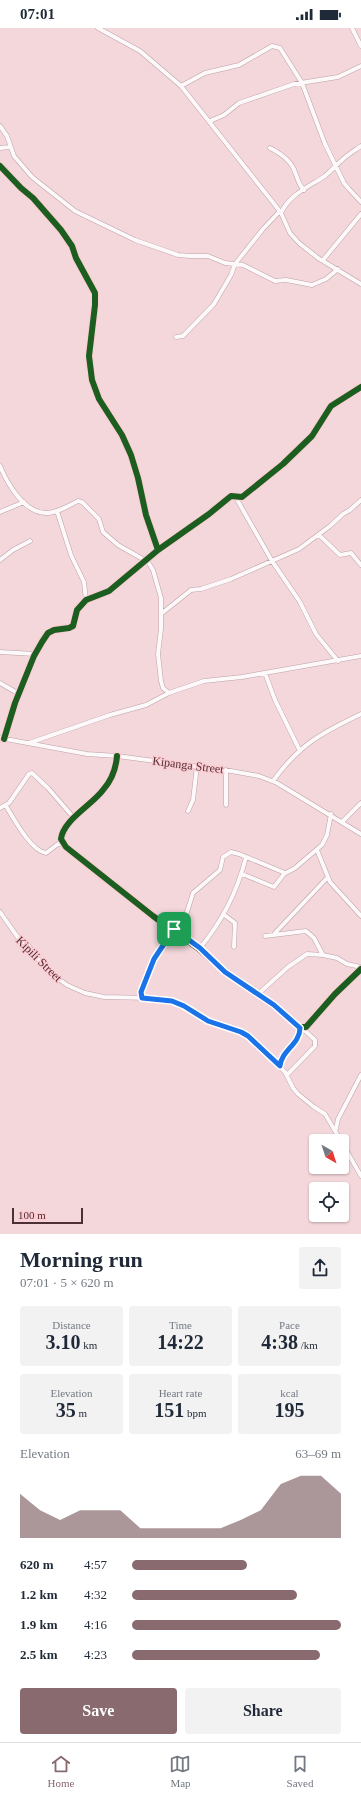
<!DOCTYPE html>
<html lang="en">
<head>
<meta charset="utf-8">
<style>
	:root { --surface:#fff; --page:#f2f2f3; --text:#1f2937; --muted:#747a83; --line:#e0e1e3; --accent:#886a6f }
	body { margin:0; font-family:Georgia,serif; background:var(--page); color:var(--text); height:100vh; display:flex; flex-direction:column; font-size:15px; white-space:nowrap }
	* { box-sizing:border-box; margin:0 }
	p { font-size:13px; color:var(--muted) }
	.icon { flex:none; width:22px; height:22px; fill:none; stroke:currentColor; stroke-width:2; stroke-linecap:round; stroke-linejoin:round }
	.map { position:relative; height:1206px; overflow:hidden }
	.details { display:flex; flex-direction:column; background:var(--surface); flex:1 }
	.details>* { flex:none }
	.needle { width:26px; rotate:141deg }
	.tools { position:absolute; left:309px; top:1106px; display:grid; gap:8px }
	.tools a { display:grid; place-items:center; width:40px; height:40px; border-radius:4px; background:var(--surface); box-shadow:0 1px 3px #0004; font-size:20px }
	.scale { position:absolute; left:12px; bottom:10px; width:71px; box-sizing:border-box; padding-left:4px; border:2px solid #4f2f35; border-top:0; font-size:11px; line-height:14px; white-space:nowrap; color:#4f2f35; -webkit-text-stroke:3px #feccd3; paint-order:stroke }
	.pin { position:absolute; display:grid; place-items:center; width:34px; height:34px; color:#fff; margin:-17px; border-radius:8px; box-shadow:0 2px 6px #0006 }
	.round { display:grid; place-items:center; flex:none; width:42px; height:42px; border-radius:4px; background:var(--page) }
	.overview { display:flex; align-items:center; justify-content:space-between; height:68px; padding:0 20px }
	h1 { font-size:22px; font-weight:800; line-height:30px }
	.stats { display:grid; grid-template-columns:repeat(3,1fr); gap:6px; height:68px; padding:4px 20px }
	.stats div { display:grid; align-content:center; border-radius:4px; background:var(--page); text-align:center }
	.stats b { font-size:20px; font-weight:800 }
	.stats small { font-size:11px; font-weight:400 }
	.stats p { font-size:11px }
	.chart { height:112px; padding:8px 20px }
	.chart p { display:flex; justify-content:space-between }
	.chart svg { width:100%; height:72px; margin-top:4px; fill:var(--accent); opacity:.7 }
	.action { display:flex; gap:8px; margin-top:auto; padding:8px 20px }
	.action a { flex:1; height:46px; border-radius:4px; background:var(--accent); color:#fff; font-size:16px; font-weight:800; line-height:46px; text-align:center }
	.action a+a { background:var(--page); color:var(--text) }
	ul { padding:0 20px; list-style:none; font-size:13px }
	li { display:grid; grid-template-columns:64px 48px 1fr; align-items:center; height:30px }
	li i { height:10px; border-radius:5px; background:var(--accent) }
	.status { display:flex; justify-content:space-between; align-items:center; height:28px; padding:0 20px; background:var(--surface); direction:ltr }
	.status svg { height:11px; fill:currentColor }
	.tabs { display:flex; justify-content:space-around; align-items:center; height:56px; border-top:1px solid var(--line); background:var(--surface); font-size:11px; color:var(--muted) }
	.tabs a { display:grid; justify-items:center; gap:2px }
	.tabs .on { color:var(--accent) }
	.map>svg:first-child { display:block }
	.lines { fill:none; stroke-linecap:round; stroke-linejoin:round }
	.street-casing { stroke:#bca1a6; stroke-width:5 }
	.street { stroke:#fdf9fa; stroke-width:4 }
	.cycleway-casing { stroke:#feccd3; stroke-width:8 }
	.cycleway { stroke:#1b5e20; stroke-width:6 }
	.route-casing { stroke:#fff; stroke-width:8 }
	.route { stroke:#1a73e8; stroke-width:5 }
	.labels { text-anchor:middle; stroke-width:3; stroke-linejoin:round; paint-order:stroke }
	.street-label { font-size:12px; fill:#4f2f35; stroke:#feccd3 }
</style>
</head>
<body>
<div class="status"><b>07:01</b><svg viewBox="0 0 49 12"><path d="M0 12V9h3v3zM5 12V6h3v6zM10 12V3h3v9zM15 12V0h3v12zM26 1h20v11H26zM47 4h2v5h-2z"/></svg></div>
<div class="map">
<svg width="361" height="1206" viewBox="0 0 361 1206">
	<rect width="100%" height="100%" fill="#f3d7db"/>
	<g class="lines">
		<g class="street-casing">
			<path id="street" d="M98,0l42,23 41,35 94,119 6,8 9,20 9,10 19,15 43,26
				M352,0l9,18
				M181,58l24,-13 34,-8 33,-19 8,2 22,35 23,61 19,39 5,6 12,13
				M210,93l14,-6 15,-12 55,-19 44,-7 23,-11
				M0,98l7,10 7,20 18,21 43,34 60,29 43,15 12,1h18l17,7 18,2 32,16 11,-1 26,5 14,-6 12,-10
				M0,120l10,-1
				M270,120c10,5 21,12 25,24 3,7 3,12 9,18
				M0,138l21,22 12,10 28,32 11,16 4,12 19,35v12l-6,51 3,24 7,19 23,36 9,20 7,23 8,37 12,35
				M281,185c8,-18 27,-26 44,-37 6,-5 10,-10 16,-15 6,-6 13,-10 20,-15
				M323,232l38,-46
				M176,309l7,-1 31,-32 17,-29 4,-11 28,-35 17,-18
				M0,438c7,17 24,47 46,47 11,0 22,-7 32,-12l4,1 17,17 4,13 15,13 30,17 5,8 8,28v31l-3,25 3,27 2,7 6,5
				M235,468l37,65 28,41 16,32 22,27
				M57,483l14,44 13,27 2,18
				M0,484l24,-10
				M319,507l21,20 11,-2 10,12
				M0,532l13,-10 17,-9
				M161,586l30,-24 10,-1 30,-10 68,-30 31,-23 13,-12 7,-4 11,-10
				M0,624l35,2
				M265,645l10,27 25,51
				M0,655l19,11
				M0,710l87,16 30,2 114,15 28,5 18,7 84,51
				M4,711l11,-36 19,-47 8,-14 6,-9 6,-3 15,-2 4,-2 4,-16 9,-10 23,-9 49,-41 51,-36 22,-18 11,1 41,-33 29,-28 19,-30 30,-19
				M29,715l81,-28 36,-10 23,-12 35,-12 38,-4 119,-21
				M117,728c-1,12 -6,25 -14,34 -11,15 -40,30 -42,49l5,8 87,69 46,33 26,23 48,33 26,22h7l29,-33 26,-25
				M273,753c26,-36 48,-48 88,-67
				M226,777v-35
				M6,778c8,13 25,45 40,47l12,-9 6,1
				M0,780l9,-5 20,-29 3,-1 16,15 26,30
				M188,783l5,-11 4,-34
				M342,794l19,-19
				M317,822l13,32 31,34
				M242,846l32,13 10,-13 11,-6 27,-23 5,-10 4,-21
				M0,884l19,27 9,6 9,13 19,19 11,8 18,8 19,4 46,1 22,3 12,5 24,15 23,7 17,8 37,36 8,16 5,6 16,13 11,7 16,27
				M223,886l12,9 -1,24
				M275,905l52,-55
				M265,908l41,-5 8,7 9,17
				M199,921c23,-27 39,-60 47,-92
				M257,967l31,-28 19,-13 16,1 14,3 10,6 14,3
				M142,970l-1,-8 16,-35 29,-40 7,-22 27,-23 3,-13 8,-5 8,2 46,19
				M280,1038c1,-15 20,-20 20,-38
				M287,1047l28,-29v-6l-13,-12
				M336,1101l2,-10 23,-44
				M342,1115l19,33"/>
		</g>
		<use href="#street" class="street"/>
		<g class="cycleway-casing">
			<path id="cycleway" d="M0,138l21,22 12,10 28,32 11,16 4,12 19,35v12l-6,51 3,24 7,19 23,36 9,20 7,23 8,37 12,35
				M4,711l11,-36 19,-47 8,-14 6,-9 6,-3 15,-2 4,-2 4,-16 9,-10 23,-9 49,-41 51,-36 22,-18 11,1 41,-33 29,-28 19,-30 30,-19
				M117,728c-1,12 -6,25 -14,34 -11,15 -40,30 -42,49l5,8 87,69 46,33 26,23 48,33 26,22h7l29,-33 26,-25"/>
		</g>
		<use href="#cycleway" class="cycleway"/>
	</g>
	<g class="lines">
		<g class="route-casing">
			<path id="route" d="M174,901l26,19 25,24 49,33 26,23c0,16 -19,23 -20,38l-32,-30 -7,-4 -33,-11 -24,-15 -12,-5 -30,-3 -1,-6 13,-33z"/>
		</g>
		<use href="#route" class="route"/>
	</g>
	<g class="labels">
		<g class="street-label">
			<text transform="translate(188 737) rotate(7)" y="4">Kipanga Street</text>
			<text transform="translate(39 931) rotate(45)" y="4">Kipili Street</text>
		</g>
	</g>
</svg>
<div class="tools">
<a><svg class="needle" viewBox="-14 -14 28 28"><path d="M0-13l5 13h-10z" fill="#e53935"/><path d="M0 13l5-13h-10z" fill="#747a83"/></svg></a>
<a><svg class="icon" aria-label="locate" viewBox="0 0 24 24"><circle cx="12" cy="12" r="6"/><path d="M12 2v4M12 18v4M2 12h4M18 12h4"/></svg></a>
</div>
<div class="scale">100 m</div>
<div class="pin" style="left:174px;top:901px;background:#1e9e55"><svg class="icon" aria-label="arrive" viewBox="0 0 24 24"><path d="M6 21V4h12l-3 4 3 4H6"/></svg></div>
</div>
<section class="details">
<div class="overview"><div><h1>Morning run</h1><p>07:01 · 5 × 620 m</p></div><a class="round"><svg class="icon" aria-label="share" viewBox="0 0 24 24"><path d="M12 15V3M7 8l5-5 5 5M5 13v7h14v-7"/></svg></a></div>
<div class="stats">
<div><p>Distance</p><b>3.10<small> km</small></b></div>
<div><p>Time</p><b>14:22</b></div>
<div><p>Pace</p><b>4:38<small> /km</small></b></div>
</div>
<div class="stats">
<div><p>Elevation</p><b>35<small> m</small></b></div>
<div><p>Heart rate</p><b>151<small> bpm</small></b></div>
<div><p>kcal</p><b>195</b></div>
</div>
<div class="chart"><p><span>Elevation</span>63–69 m</p>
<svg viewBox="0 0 160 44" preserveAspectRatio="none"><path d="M0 44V17L10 27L20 33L30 27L40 27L50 27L60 38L70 38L80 38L90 38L100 38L110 33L120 27L130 11L140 6L150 6L160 17V44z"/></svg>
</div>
<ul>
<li><b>620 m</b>4:57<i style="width:55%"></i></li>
<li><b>1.2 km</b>4:32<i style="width:79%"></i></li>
<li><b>1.9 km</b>4:16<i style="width:100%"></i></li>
<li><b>2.5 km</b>4:23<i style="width:90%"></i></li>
</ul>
<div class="action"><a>Save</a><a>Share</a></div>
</section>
<nav class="tabs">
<a class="on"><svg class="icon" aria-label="home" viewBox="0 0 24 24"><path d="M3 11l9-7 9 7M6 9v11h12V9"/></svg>Home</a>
<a><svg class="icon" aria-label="map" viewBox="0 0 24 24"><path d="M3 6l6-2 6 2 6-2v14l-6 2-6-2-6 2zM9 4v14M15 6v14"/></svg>Map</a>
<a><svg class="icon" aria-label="saved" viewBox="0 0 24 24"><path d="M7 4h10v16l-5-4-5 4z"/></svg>Saved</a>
</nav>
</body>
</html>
